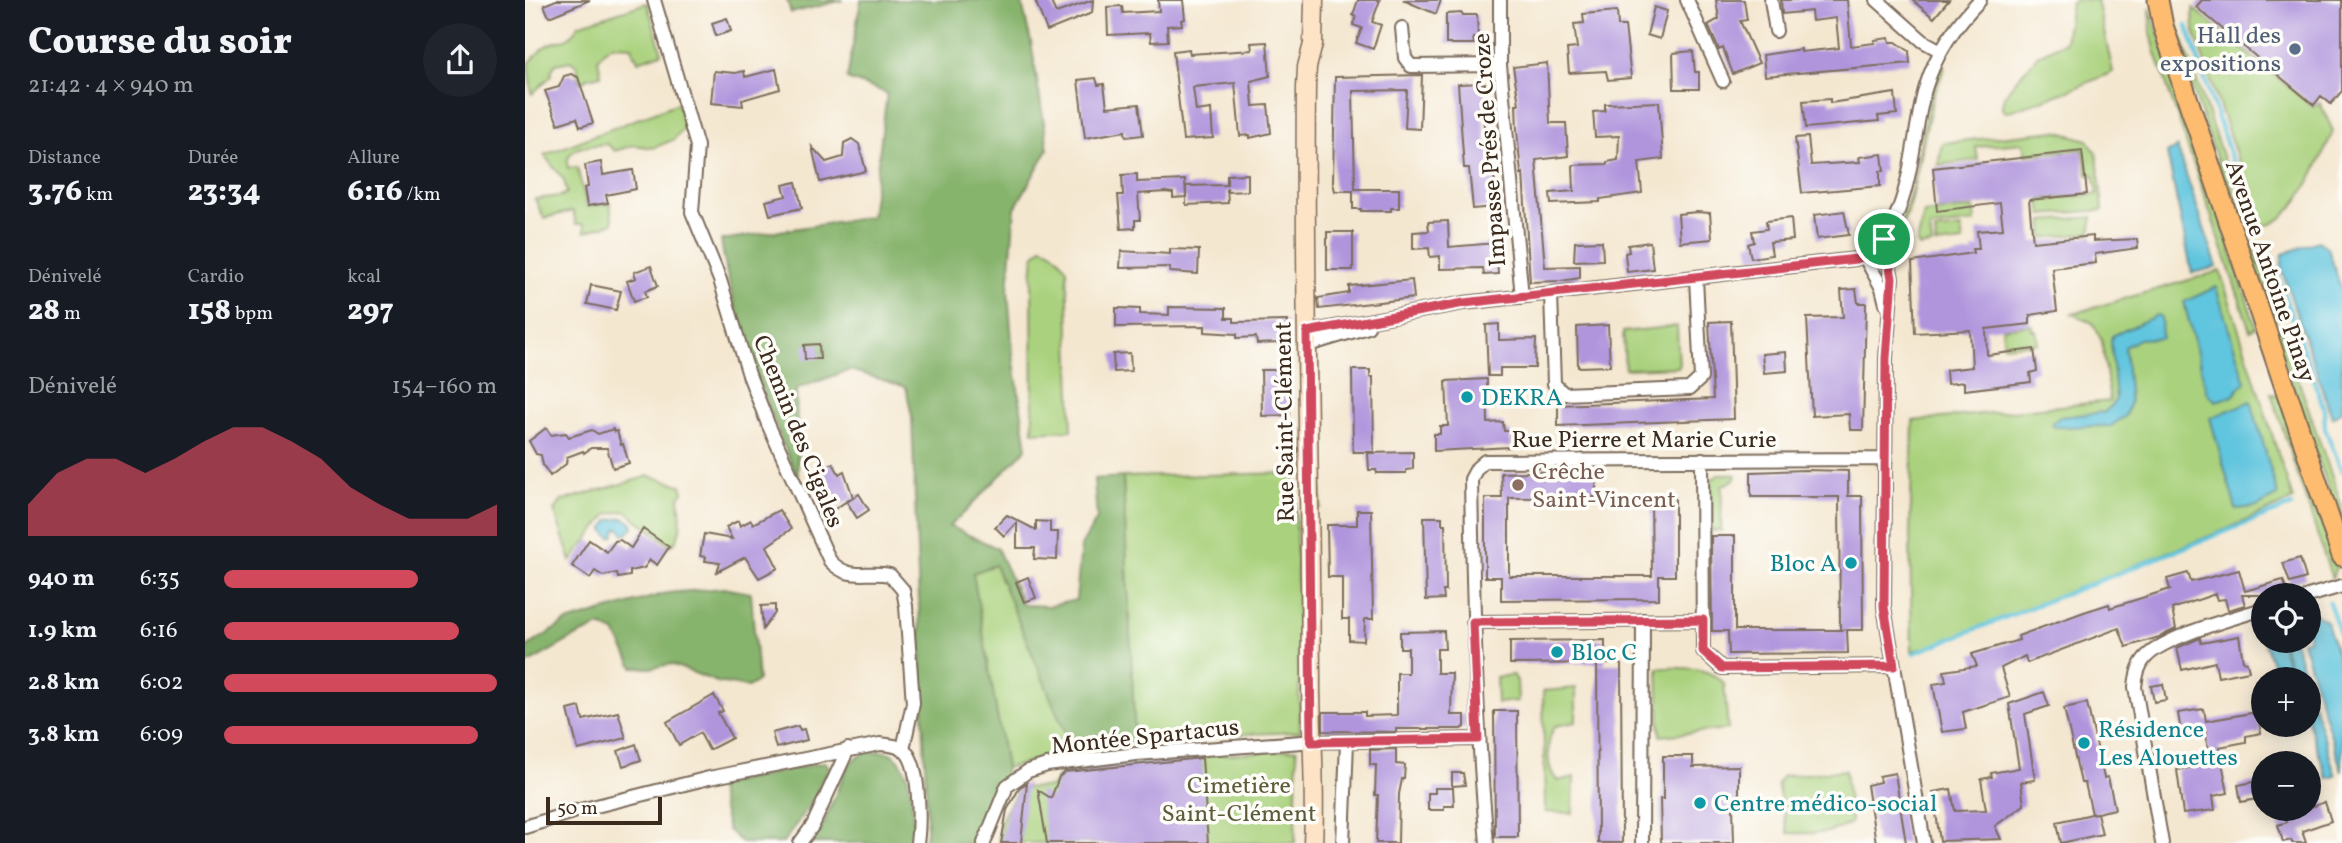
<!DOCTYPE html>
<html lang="fr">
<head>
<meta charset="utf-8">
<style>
	:root { --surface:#171b24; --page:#20242c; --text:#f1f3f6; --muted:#9ea1a6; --accent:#d1495b }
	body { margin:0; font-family:Vollkorn,serif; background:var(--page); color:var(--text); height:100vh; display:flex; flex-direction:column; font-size:26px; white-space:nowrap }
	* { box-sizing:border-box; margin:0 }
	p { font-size:23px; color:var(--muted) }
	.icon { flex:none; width:38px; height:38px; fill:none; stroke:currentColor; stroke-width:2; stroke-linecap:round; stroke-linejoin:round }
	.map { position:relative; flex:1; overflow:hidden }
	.sheet { display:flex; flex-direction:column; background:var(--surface); width:525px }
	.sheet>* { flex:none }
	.fabs { position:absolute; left:1726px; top:583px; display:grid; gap:14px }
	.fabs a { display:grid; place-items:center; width:70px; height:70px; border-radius:50%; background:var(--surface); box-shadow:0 4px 18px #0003; font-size:35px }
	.scale { position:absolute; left:21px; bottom:18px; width:116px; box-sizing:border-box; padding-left:7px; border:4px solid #3b2a1e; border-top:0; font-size:19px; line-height:24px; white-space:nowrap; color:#3b2a1e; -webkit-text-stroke:5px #fdfcf7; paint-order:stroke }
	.pin { position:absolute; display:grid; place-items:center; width:60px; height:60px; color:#fff; margin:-30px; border:4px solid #fff; border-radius:50%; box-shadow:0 2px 7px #0007 }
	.round { display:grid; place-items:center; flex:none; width:74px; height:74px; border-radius:37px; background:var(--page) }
	.head { display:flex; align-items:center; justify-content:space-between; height:119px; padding:0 28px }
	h1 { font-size:38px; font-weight:800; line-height:52px }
	.figures { display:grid; grid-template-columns:repeat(3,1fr); gap:10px; height:119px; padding:7px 28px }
	.figures div { display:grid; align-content:center }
	.figures b { font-size:30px; font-weight:800 }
	.figures small { font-size:19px; font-weight:400 }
	.figures p { font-size:19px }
	.chart { height:196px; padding:14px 28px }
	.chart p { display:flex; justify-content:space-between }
	.chart svg { width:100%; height:126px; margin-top:7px; fill:var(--accent); opacity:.7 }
	ul { padding:0 28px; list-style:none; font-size:23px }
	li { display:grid; grid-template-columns:112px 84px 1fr; align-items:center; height:52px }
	li i { height:18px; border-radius:9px; background:var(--accent) }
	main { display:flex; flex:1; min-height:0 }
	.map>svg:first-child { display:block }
	.green { fill:#aad27e; stroke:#727e4e; stroke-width:2 }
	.forest { fill:#87b46d; stroke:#616f46; stroke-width:2 }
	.water { fill:#60c5de; stroke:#4e787e; stroke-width:2 }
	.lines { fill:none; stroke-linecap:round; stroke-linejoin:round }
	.stream { stroke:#60c5de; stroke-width:4.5 }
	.building { fill:#b095dd }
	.minor-casing { stroke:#7c6c5c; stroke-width:16 }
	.secondary-casing { stroke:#7c6c5c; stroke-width:21 }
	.primary-casing { stroke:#7c6c5c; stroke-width:23 }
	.minor { stroke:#fff; stroke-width:12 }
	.secondary { stroke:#fee4c6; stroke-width:18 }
	.primary { stroke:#fdbc70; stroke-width:19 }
	.route-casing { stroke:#fff; stroke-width:14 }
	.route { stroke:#d1495b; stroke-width:9 }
	.service-dot { fill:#5c6f8a; stroke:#fdfcf7; stroke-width:2.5 }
	.culture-dot { fill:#0f9aa8; stroke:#fdfcf7; stroke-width:2.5 }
	.education-dot { fill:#8d6e63; stroke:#fdfcf7; stroke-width:2.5 }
	.labels { text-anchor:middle; stroke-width:7; stroke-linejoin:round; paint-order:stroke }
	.service-label { font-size:24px; fill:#4e5e75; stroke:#fdfcf7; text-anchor:end }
	.street-label { font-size:24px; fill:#3b2a1e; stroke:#fdfcf7 }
	.culture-label { font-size:24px; fill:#0d838f; stroke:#fdfcf7; text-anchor:start }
	.education-label { font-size:24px; fill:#785e54; stroke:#fdfcf7; text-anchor:start }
	.park-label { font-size:24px; fill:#5c5c3b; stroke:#fdfcf7 }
</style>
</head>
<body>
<main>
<section class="sheet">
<div class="head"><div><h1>Course du soir</h1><p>21:42 · 4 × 940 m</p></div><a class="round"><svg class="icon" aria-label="share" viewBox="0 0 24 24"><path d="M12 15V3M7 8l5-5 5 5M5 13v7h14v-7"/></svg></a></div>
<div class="figures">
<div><p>Distance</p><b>3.76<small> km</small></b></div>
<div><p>Durée</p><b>23:34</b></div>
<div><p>Allure</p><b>6:16<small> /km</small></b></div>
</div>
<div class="figures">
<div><p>Dénivelé</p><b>28<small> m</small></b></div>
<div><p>Cardio</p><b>158<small> bpm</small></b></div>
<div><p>kcal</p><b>297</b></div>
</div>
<div class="chart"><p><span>Dénivelé</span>154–160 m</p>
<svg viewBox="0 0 160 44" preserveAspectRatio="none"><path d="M0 44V33L10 22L20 17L30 17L40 22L50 17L60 11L70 6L80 6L90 11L100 17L110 27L120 33L130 38L140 38L150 38L160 33V44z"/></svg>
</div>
<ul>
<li><b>940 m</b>6:35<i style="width:71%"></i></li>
<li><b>1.9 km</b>6:16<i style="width:86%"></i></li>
<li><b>2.8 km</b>6:02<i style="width:100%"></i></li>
<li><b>3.8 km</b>6:09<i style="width:93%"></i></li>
</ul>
</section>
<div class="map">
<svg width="1817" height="843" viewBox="0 0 1817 843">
	<rect width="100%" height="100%" fill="#fdfcf7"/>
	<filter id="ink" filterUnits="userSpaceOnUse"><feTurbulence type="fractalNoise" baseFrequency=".0143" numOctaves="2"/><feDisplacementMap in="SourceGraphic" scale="14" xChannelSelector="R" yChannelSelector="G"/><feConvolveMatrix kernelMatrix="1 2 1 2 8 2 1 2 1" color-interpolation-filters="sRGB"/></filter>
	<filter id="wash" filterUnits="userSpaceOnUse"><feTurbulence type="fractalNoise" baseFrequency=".00686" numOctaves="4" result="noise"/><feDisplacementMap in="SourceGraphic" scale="28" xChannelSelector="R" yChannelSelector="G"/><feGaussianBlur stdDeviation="1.57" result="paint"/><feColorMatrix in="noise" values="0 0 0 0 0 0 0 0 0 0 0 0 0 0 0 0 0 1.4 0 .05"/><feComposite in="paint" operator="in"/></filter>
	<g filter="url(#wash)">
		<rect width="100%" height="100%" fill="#f4e7d0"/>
		<path class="green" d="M1550,0h22l16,72 -45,19 -62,21 -4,-3c-1,-18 22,-36 32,-49l4,-5 27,-13 6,-38z
			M1642,2l12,27 66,194 -7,-3 -64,-185z
			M122,3l15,50 -24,8 -2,-5 -2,-1 -2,-9 -20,-1 -8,6 -6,8 3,16 -14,3 -5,5 -4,-8 -1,-9 -7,-5 -14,3 -5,7 1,4 -20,19 -4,-30c7,-5 10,-13 16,-17 15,-10 25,-2 34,-22z
			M1625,8l106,319 -6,3 -95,-280 -4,-17z
			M1668,8l120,99 7,-4 13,28c-10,24 -41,100 -73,94l-66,-194z
			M1417,65l3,2 -12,30 -25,115 -7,15 -2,-1c23,-51 19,-110 43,-161z
			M153,103l7,24 -12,13 -20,8 -19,-3 -19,6 -8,-7c-18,2 -43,0 -39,24l9,-1 10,40 23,-4 3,20 -28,9 -1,-8h-8l-3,-13 -29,7 -9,-19 26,-3 6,-3 -3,-13 -20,-25z
			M1531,131l32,9 9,14 6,56 -61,5 -2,-15 58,-6 -4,-19h-6l-5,-26 -58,6 -2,-12 -47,4 2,13 -40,5 4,-22z
			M1449,208l1,14 -45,6 2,17 -13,2 -2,-4 7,-30z
			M1568,217l-3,16 -47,5v-17z
			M1436,228l2,14 -27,3 -1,-14z
			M517,247c13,4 18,11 25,22l5,161 -39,2 -1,-155 2,-21z
			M1728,247l25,72 -6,3 -23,-69z
			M1695,271l73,229 -66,29 -302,119 -13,3 -2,-117 3,-113 197,-20 -8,-60 -9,-18 -21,-9z
			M1507,325v5h4l2,13 -34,3 -2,-18z
			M1152,326l2,41 -54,2 -2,-37z
			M1753,328l3,2 61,176v22l-68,-198z
			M791,393l4,4 1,111h-4z
			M1746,393l8,3 54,160 3,11 -4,12z
			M770,473l5,259 -148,6 -17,4 -12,-265z
			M1195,474l16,1 -1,4 -13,7 -1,45h-9l-1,-51z
			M124,476l32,9 2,7 -4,5c1,17 6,36 -8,49l-45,-35 -18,3 -37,47 -17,-51 8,-9z
			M470,565l78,186 -67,17 -34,-195z
			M1133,668c24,0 47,-3 66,15l4,46 -68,7z
			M988,675l4,6 1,20 -21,2 -1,-26z
			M1051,688v34l-21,4c-9,13 -10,44 3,55l16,-4 -1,36 -28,-1 -2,-121z
			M772,749l-2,94h-296l2,-23 18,-32 32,-1 11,-17 78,-9z
			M1320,770l6,52c-19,14 -41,11 -63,11l-11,-49 6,-8z"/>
		<path class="forest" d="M262,0h56l-52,13z
			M336,0h160l10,42 17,107 -33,59 -7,82 5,65 14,93 -63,65 -15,13 48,22 26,57 26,1 27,-6 5,-54 16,-27 -3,-40 29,-2 12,265 -62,9 -78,-186 -22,8 33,195 -5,21 -29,54h-47l2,-24 -15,-402 -6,-30 -56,-17 -54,19 2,91c-32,-78 -65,-156 -77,-240l150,-23 16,-124 -40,-14z
			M199,588l27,5 7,88 -10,6 -31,-5 -46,-18 -20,4 -18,-1 -18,-35 -16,-6 -26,12 -48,27v-17l41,-26 101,-29z
			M342,752c8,0 16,-2 23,1 25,11 23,67 24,90h-105l15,-20 20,-49 9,-14z
			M300,762l4,5 -14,30 -32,46h-41l-14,-13 -11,-44z"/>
		<path class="water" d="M1652,147l40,120 -25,6 -25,-120z
			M1793,241l10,7 14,43v120l-10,6 -51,-149 2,-14z
			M1691,287l29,95 -12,14 -17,5 -9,-8 -23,-91z
			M1632,315l4,2 1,21 -23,1 -14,8 5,55 -5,14 -14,10 -57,1 -2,-4 8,-6 45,-5 11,-12 -5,-59 1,-5z
			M1726,401l27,94 -21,12 -21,2 -26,-91z
			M99,518l8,5 1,4 -6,7h-3l-4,-6 -4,1 -2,7 -4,1 -6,-6v-3l6,-8z
			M1788,612l14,10 15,50v100l-40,-131 6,-1v-27z
			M1739,641h16l12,38h-14z
			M1757,641h12l12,38h-12z
			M1783,687l28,89 -9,2 -19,-57z"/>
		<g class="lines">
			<path class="stream" d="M1662,26l65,194
				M1742,246l57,163 1,19 17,44
				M1804,602l13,38
				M1389,653l377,-147"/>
		</g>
		<g id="blocks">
			<path class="building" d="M31,0h34l-41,17 -5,-12z
				M510,0h15l6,13 37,-13 -1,13 -45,18z
				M633,0h25l2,19 -4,1 1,5 -15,1 1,15 -17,1 -1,-9 -42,2 -1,-28 15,-1 1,7 36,-2z
				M833,0h22l-8,22 9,3 -8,24 -17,-6 6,-15 -9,-3 3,-8 -3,-2z
				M878,0h38l-5,14z
				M1191,0h28l3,20 -7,1 19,42 -26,11 -10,-26 -4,2 -11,-25 11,-6z
				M1256,0h66l4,46 24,-3 -1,-3 15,-2 1,4h6l13,9 1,12 -145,13 -2,-21 38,-6v3l38,-4 -3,-30 -24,3 -1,-10 -29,3z
				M1387,0h37l-15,18z
				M1677,0h140v91l-11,13 -10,-8 -7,9 -118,-98z
				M1129,7l13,4 -7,28 -13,-4z
				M1092,11l1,15h7l6,52 -23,2 -2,-9 -37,2 -2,-24 10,-1 -3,-24 10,-1 -1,-9z
				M937,13l1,2h14l1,23h-5l1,6h-28v-30z
				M202,18l4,13 -15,5 -4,-13z
				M742,42l3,34 -19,5 2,25 15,-1 3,28 -21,5v-3l-10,1 -5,-53 -42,4 3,24 15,-2 2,29 -30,2 -10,-89 16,-2 1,5 62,-4 -1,-7z
				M1168,51l2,21h4v17h-25l-1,-36z
				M1022,63l3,60h16l2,33 -32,4 9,107 35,-1v12l-19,3 -31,1 -7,-109 -2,1 -4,-43 -1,-27h3l-6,-37z
				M251,69l4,20 -38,11 1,6 -32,-3 3,-32 21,2 9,-2 1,6z
				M46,74l7,3 15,46 -13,4 -3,-9 -19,6 -13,-33 14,-4 5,-11z
				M897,75l-2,54 -15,-1 2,-38 -54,1 2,98h44v19h-8v3h-30v-2h-8v-18h-18l-2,-8 2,-106z
				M571,78l2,7 6,-1 3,23 32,-3 4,31 -17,2 -1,-6 -40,7 -7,-58z
				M960,83l1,34h-3l3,27h3l2,21 2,-1 3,32h-4l2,11 -21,2 -4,-41h-5l-6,-84z
				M1370,93l2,21 -19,2 1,5 -73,7 -3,-27 27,-2v4z
				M1134,102l4,57 -24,3 3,31 -42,6v3l-49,2 -1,-11 24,-2 -1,-26 34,-1v-2l11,-2 1,-24 -24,1 -2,-25 12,-1v-7z
				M1283,137l3,28 49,-3 -1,-5 23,-3 2,17h-4v15l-78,7 -7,-55z
				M327,139l7,5 7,27 -46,11 -8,-35 14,15 17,-5 1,-14z
				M1557,151l5,43 -58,6 4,42 60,-6v5l44,-2 1,9 -43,6 1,9 -44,5 5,43 -27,4v9l-44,5 1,26 47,-6 3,22 -7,2 1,9 -67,8v-8l-17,2 -1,-14 26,-3 -2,-37 -55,3 -3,-71 61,-9 -1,-4h7l-2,-18 26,-2 -3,-26 -63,8 -4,-43z
				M76,162l2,13 30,-5 3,19 -30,6 2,8 -21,3 -3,-18 4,-1 -3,-22z
				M612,174v8l48,-2 1,17 -13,1v-5l-8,-1 -27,2 2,26h-5v8l-14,1 -3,-34h5l-1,-20z
				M723,174v17l-21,1v-4l1,15 -42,2v-19l41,-1v-10z
				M271,182l6,26 -32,7 -4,-14 20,-5 -3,-11z
				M1319,211l5,24 -32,4 -3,-24z
				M1172,212l13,1 2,26 -32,3 -2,-28z
				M1266,218l2,22 -23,2 2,13 -21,3 -3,-14 6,-2 -2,-11 15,-2 -1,-8z
				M923,221l1,26 47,-4 2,31 -14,1 -1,-7 -43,1v-13l-10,1 -1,-9 -16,1v-17l16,-1 -1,-9z
				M802,232h26v38h-26z
				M1077,241l1,19 -29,1 1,-19z
				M1125,242l3,27 -26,3 -2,-19 4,-1 -1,-7z
				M645,249l29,1 -1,24 -28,-2v-5l-50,1 1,-17 49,3z
				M126,266l7,20 -13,5 2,6 -13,4 -7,-20 9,-3 -2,-6z
				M887,280l2,18 -95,11 -1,-11 31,-5v-7z
				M66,285l30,6 -5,19 -29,-6z
				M1331,289l2,14h8l-3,127h-13l-1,-16 -37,2 -5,-98 36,-1 -2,-27z
				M644,307l57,1v10h8v4l53,-1 1,14 -9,1v7l-22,1 -1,-7 -19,1v-4l-32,-2v-6l-89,1v-19l24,1v5l29,1z
				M1206,321l3,98 -176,7v-21l155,-6 -4,-77z
				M974,324v16l37,-1 -1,29h-35v8h-12l-2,-51z
				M1083,325l2,41 -32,1 -1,-40z
				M294,344l1,15h-15l-1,-14z
				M1261,352l1,19 -23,2 -2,-19z
				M605,353l1,18 -17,1 -1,-18z
				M736,370h28l1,45 -28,1z
				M827,370h18v7h3l1,75h-21z
				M962,379l1,44 15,-1 1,9h6l1,16 -77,4v-17h6v-8h8l-2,-45z
				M21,428l5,7 15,-2 3,4 23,-7 6,4 15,-5 1,3 3,-1 4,14 2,-1 6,19 -16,5 -6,-20h-16l-7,5 -1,-2 -16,6 -1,7 -16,12 -7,-11 -2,-10 -5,-1 -7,-13z
				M888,452v17l-7,1v3h-29l-1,-3h-7l-1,-17z
				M308,463l6,11 5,-3 9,26 -20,13 -10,-15 -6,-19 8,-3 -3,-5z
				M1280,470l43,1v25h14l1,134h-16l1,23 -119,1 -1,-23h-16l-1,-95h24v94h109h-4l-1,-133h-88v-25z
				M1030,471l41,2v24l-87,1v78h143l-1,-79h24v79h-16v23l-158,1v-23h-16v-79h17l-1,-25z
				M334,494l10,16 -12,8 -10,-16z
				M254,510l12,19 -24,17 11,22 -19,10 -14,-21 -28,15 3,-9 -15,-2 1,-4 -6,-1 4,-22 28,5 -6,-12 12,-6 2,5 11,-6 2,4z
				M832,510h14l2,109h-8l-1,22 -15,-1v-21h-7v-42h-14l-1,-52h30z
				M482,515l29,15v-9l14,1v10h8l-1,28 -23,-1 1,-11h-18v-26l-13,14 -9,-9z
				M899,517h18v7h3l1,67h-3l1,8 -18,1z
				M118,529l26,18 -12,18 -7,-5 -6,8 -14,3v5l-12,2 -1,-5 -14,3 -8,-5 -5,7 -18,-12 17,-26 18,12 8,-11 5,-1 11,8z
				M1775,558l6,20 -16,5 -7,-20z
				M1714,570l6,21 38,-11 5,13 -7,2h-39l3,10 -17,5 -3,-11 -8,1 -2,-6 -43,15 4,20 -17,8 -33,10 -7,-19 -92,35 -2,-7 -24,12 9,29 -47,15 3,17 -24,3 -9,-48 13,-2 -2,-11 33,-5 -5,-12 47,-14 -1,-4 66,-24 25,-8 1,4 60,-19 -3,-10 21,-6 3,9z
				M503,577l8,21 -12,4 -8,-20z
				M250,605v8l-12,16 -2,-23z
				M919,631l1,18h-8v24h15l-1,42h14v12l-4,2h-65v3l-73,-1v-19h42v4l32,-1v-42h11v-25h-8v-16z
				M1714,636l4,25 4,1 2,9 -31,6 -3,-15 -33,8 -5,-22 23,-10 1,5z
				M1080,640v23l-95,1v-23z
				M1072,664h24l1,179h-24z
				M1638,684l3,16 -12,2 -3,-16z
				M1519,692l5,14 -24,8 10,66 -14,2 3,23 -29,21 6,13 -61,2 -7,-49 18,-3 4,22 31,-1 -5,-31 11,-2 -1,-4 28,-5 -10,-64z
				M189,695l9,16 -5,2 14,25 -23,12 -9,-17 -21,12 -12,-23z
				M1562,703l17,75 4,-1 7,32 -18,4 5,21 -41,9 -4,-21 39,-9 -4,1 -7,-31h-4l-17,-75z
				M55,707l3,13 35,-8 8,26 -48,12 -10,-40z
				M1679,709l2,12 51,-9 4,21 -15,3v6l-27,5 9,46 -15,3 2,14 -32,4 -6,-44 19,-3 -1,-6 14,-3 -4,-30 -24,4 -3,-19z
				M969,711h23l1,126h-23z
				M273,726l2,4 4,-1 3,11 -31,8 -4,-15z
				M111,744l5,16 -18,6 -5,-15z
				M871,749v15l9,1 -1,14h-2l-3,15 -1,49h-22l2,-48h-3l1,-30h-6v-15z
				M1138,756h30v11l46,-1v41h-6l1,36h-73l-1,-44h3z
				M677,758l6,85h-161l-9,-53 13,8 8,-21 6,-5z
				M927,773h11l2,12 -13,1z
				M1370,773l11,70h-30l-9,-58 13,-3 -1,-6z
				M1729,782l3,17 -16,3 -3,-17z
				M502,783l-6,60h-20l6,-33 13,-23z
				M910,788h18l1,18h-10v4h-16v-17h7z
				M1800,802l6,19 -29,10 4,12h-14l-1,-3 -8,2 -5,-17 9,-3 -2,-6z"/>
		</g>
	</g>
	<g filter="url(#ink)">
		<use href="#blocks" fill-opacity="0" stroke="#7c6c5c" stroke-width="2"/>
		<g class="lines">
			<g class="minor-casing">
				<path id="minor" d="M129,0l43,146 -5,66 28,68 29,95 19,49 62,137c20,21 36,9 60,14l13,15 3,16 7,97 -10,46
					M975,0v65l22,232
					M1162,0l36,81
					M1246,0l5,31
					M1352,0l46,41 18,10
					M877,28l3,30 6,8 89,-1
					M1359,239l8,39 -6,80 -2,249 40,236
					M1339,256l18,32 4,16
					M1026,294l3,90 10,10 125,-5 12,-11 -5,-100
					M782,332l157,-29 392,-44c59,-26 53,-119 70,-173 10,-32 30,-62 54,-86
					M783,345l60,-18
					M1177,459l1,192 19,17 172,-2
					M1783,596l34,-10
					M948,622l230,-2
					M0,827l51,-16 133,-33 171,-34c9,1 19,1 26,8 14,14 14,71 11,91
					M275,843l13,-18 35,-76
					M459,843l23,-57 21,-15 19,-6 89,-11 166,-12 176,-3
					M818,843l4,-101
					M962,843c-11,-121 -14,-242 -16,-364l6,-11 8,-7 401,-2
					M1117,843l1,-223
					M1637,843l-27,-156c1,-11 3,-22 11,-30 20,-21 88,-39 117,-48"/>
			</g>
			<g class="secondary-casing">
				<path id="secondary" d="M788,843c3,-55 -2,-109 -2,-164 -1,-197 -7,-395 -5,-592l1,-20 6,-23 1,-44"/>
			</g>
			<g class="primary-casing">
				<path id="primary" d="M1633,0l5,26 179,530"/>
			</g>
			<use href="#minor" class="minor"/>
			<use href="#secondary" class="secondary"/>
			<use href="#primary" class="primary"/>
		</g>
	</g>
	<g class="lines" filter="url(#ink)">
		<g class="route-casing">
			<path id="route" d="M1359,239l8,39 -6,80 -2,249 10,59 -172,2 -19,-17v-31l-230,2 5,117 -167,3 -4,-410 157,-29 392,-44 8,-3z"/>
		</g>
		<use href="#route" class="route"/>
	</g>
	<circle class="service-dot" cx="1770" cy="49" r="7"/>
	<g class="culture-dot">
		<circle cx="942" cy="397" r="7"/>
		<circle cx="1326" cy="563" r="7"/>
		<circle cx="1032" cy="652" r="7"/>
		<circle cx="1559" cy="743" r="7"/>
		<circle cx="1175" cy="803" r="7"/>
	</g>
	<circle class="education-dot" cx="993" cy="485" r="7"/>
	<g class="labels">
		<g class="service-label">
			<text x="1756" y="43">Hall des<tspan x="1756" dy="28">expositions</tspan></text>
		</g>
		<g class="street-label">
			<text transform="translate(964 150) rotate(-94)" y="8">Impasse Prés de Croze</text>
			<text transform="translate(1746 271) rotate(71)" y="8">Avenue Antoine Pinay</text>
			<text transform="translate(759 422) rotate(-91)" y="8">Rue Saint-Clément</text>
			<text transform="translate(274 431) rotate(68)" y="8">Chemin des Cigales</text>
			<text x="1119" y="447">Rue Pierre et Marie Curie</text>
			<text transform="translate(620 736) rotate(-6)" y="8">Montée Spartacus</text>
		</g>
		<g class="culture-label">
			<text x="956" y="405">DEKRA</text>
			<text x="1312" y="571" text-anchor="end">Bloc A</text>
			<text x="1046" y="660">Bloc C</text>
			<text x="1573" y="737">Résidence<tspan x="1573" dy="28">Les Alouettes</tspan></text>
			<text x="1189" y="811">Centre médico-social</text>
		</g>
		<g class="education-label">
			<text x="1007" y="479">Crêche<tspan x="1007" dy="28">Saint-Vincent</tspan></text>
		</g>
		<g class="park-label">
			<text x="714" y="793">Cimetière<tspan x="714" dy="28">Saint-Clément</tspan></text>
		</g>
	</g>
</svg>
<div class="fabs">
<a><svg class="icon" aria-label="locate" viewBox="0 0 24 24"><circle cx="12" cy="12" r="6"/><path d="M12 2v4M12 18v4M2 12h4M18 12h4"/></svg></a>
<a>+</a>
<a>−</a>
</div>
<div class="scale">50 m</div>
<div class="pin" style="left:1359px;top:239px;background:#1e9e55"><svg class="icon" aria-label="arrive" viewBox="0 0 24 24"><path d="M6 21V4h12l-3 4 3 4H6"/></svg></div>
</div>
</main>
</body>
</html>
